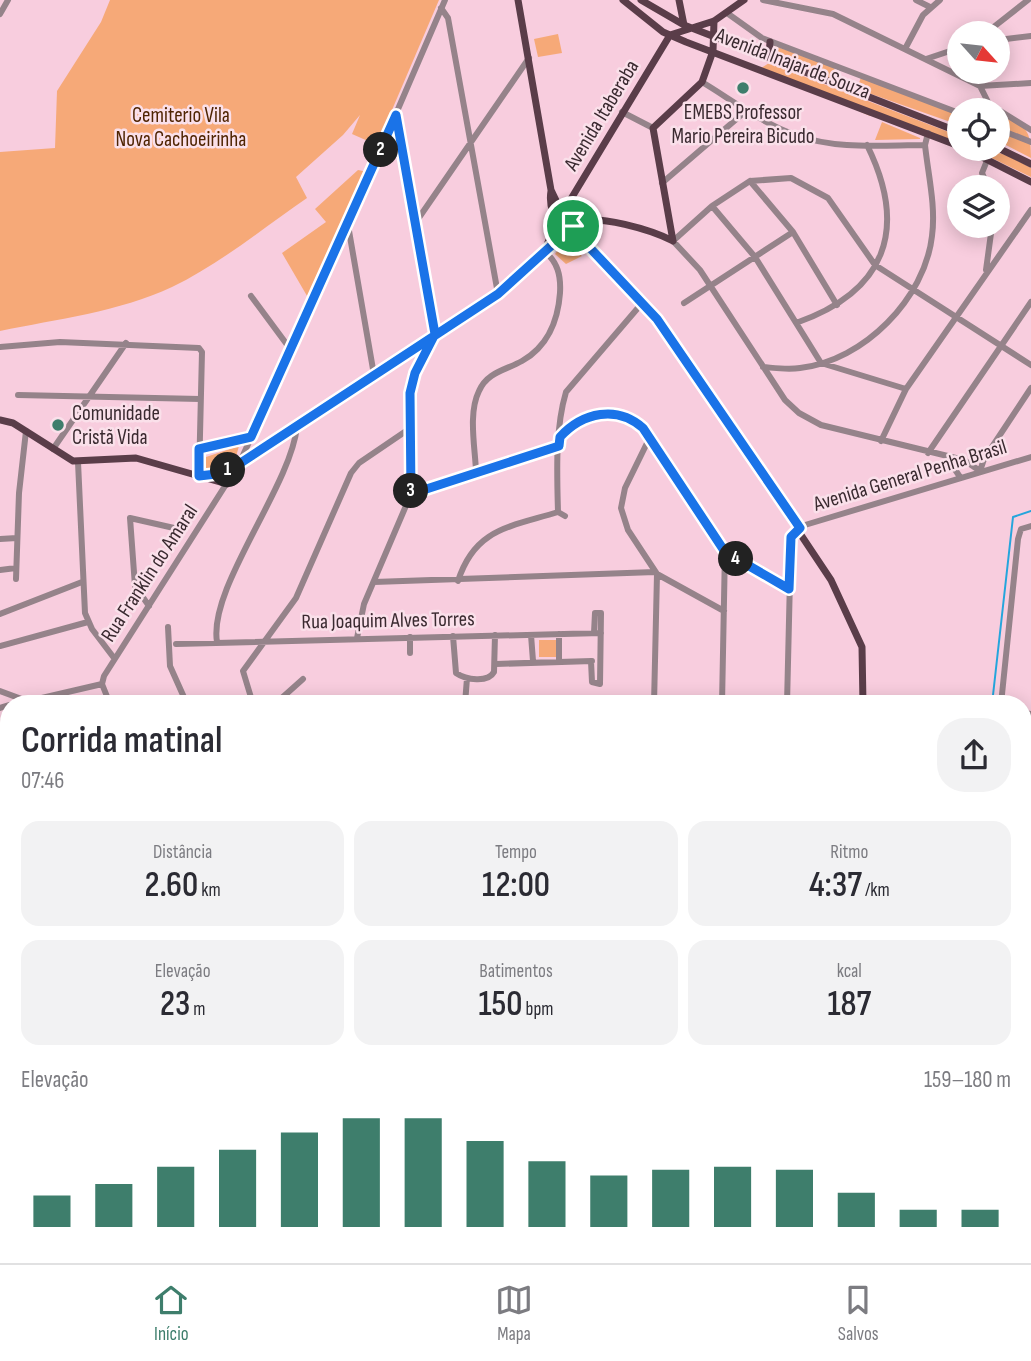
<!DOCTYPE html>
<html lang="pt">
<head>
<meta charset="utf-8">
<style>
	:root { --surface:#fff; --page:#f2f2f3; --text:#2b2b33; --muted:#7c7c81; --line:#e1e1e2; --accent:#3e7e6c }
	body { margin:0; font-family:"Sofia Sans Condensed",sans-serif; background:var(--page); color:var(--text); height:100vh; display:flex; flex-direction:column; font-size:26px; white-space:nowrap }
	* { box-sizing:border-box; margin:0 }
	p { font-size:23px; color:var(--muted) }
	.icon { flex:none; width:38px; height:38px; fill:none; stroke:currentColor; stroke-width:2; stroke-linecap:round; stroke-linejoin:round }
	.map { position:relative; flex:1; overflow:hidden }
	.sheet { position:absolute; left:0px; top:695px; width:1032px; height:569px; display:flex; flex-direction:column; background:var(--surface); border-radius:28px 28px 0 0; box-shadow:0 4px 18px #0003 }
	.sheet>* { flex:none }
	.needle { width:46px; rotate:117deg }
	.tools { position:absolute; left:947px; top:21px; display:grid; gap:14px }
	.tools a { display:grid; place-items:center; width:63px; height:63px; border-radius:50%; background:var(--surface); box-shadow:0 4px 18px #0003; font-size:35px }
	.pin { position:absolute; display:grid; place-items:center; width:60px; height:60px; color:#fff; margin:-30px; border:4px solid #fff; border-radius:50%; box-shadow:0 2px 7px #0007 }
	.km { position:absolute; width:35px; height:35px; margin:-18px; border-radius:50%; background:#222; color:#fff; font-size:19px; line-height:35px; text-align:center }
	.round { display:grid; place-items:center; flex:none; width:74px; height:74px; border-radius:28px; background:var(--page) }
	.overview { display:flex; align-items:center; justify-content:space-between; height:119px; padding:0 21px }
	h1 { font-size:38px; font-weight:600; line-height:52px }
	.stats { display:grid; grid-template-columns:repeat(3,1fr); gap:10px; height:119px; padding:7px 21px }
	.stats div { display:grid; align-content:center; border-radius:18px; background:var(--page); text-align:center }
	.stats b { font-size:35px; font-weight:600 }
	.stats small { font-size:19px; font-weight:400 }
	.stats p { font-size:19px }
	.chart { height:196px; padding:14px 21px }
	.chart p { display:flex; justify-content:space-between }
	.chart svg { width:100%; height:126px; margin-top:7px; stroke:var(--accent); stroke-width:6 }
	.menu { display:flex; justify-content:space-around; align-items:center; height:98px; border-top:2px solid var(--line); background:var(--surface); font-size:19px; color:var(--muted) }
	.menu a { display:grid; justify-items:center; gap:4px }
	.menu .current { color:var(--accent) }
	.map>svg:first-child { display:block }
	.green { fill:#f6a978 }
	.lines { fill:none; stroke-linecap:round; stroke-linejoin:round }
	.stream { stroke:#25a5dc; stroke-width:2 }
	.minor { stroke:#95838a; stroke-width:6 }
	.major { stroke:#5a3d49; stroke-width:7 }
	.route-casing { stroke:#fff; stroke-width:14 }
	.route { stroke:#1a73e8; stroke-width:9 }
	.poi-dot { fill:#3e7e6c; stroke:#fae0ea; stroke-width:2.5 }
	.labels { text-anchor:middle; stroke-width:5; stroke-linejoin:round; paint-order:stroke }
	.street-label { font-size:21px; fill:#3a2a30; stroke:#fae0ea }
	.poi-label { font-size:21px; fill:#3a2a30; stroke:#fae0ea }
	.park-label { font-size:21px; fill:#4f2402; stroke:#fae0ea }
</style>
</head>
<body>
<div class="map">
<svg width="1031" height="1263" viewBox="0 0 1031 1263">
	<rect width="100%" height="100%" fill="#f8cdde"/>
	<path class="green" d="M110,0h329l-62,145 -25,-11 8,-19 -17,20 -47,42 11,21c-44,30 -87,66 -135,89 -53,25 -115,32 -172,44v-179l55,-4 2,-57 44,-69z
		M558,34l4,19 -24,4 -4,-18z
		M775,46l59,21 2,10 -4,3 -59,-25z
		M769,63l190,73v7l-85,-29 -4,2 -109,-48z
		M861,77l98,37v11l-102,-36z
		M1001,112c25,16 30,16 30,46l-33,-17z
		M882,122l38,16v1l-45,1z
		M973,149c23,0 38,8 58,19v9z
		M358,170l10,2 -58,129 -28,-48 44,-31 -11,-13z
		M564,242l3,2 15,12 -16,8 -11,-10z
		M239,446l-4,14 -29,10v-13z
		M539,640h18v17h-18z
		M198,1255h29l1,8h-37z"/>
	<g class="lines">
		<path class="stream" d="M992,704l21,-187 18,-6
			M191,1263l8,-8"/>
		<path class="minor" d="M763,0l70,14 147,72 51,-3
			M916,0l14,7
			M441,8l7,10 50,276
			M727,13l35,25 197,75
			M0,14l8,-14
			M986,33l42,-33
			M998,40l33,-4
			M905,49l18,-34 17,-15
			M926,59l33,-11
			M702,82c30,18 61,42 94,53 40,15 87,10 129,10l3,-12
			M980,86l9,18 42,26
			M622,112l31,16
			M998,129l33,13
			M750,181l43,51 44,73
			M662,183l85,-73
			M988,187l-6,-14 6,-15
			M712,206l43,51 66,106 85,26
			M416,222l113,-164
			M348,225l26,150
			M986,270l6,-44
			M251,296l40,54
			M684,303l109,-71
			M796,323c89,-31 113,-93 71,-178
			M0,347l60,-5 139,6 3,4 -3,124
			M1031,365l-156,-100 -47,-67 -37,-20 -41,3 -38,25 -39,35 27,29 85,130 14,13 22,12 143,35 16,11 4,-12 47,-71
			M763,367c12,1 25,3 37,1 64,-7 125,-70 132,-132 4,-30 -4,-62 -7,-91
			M18,395l182,4
			M560,437l19,-15 20,-9h13l22,7 33,42 58,87 -3,155
			M650,437l-25,51 -4,20 7,22 29,44 -3,130
			M881,441l25,-52 125,-179
			M199,448l52,-11
			M53,449l73,-106
			M928,453l103,-151
			M946,456l14,21
			M78,462l7,151 7,16 22,29
			M476,471c-1,-24 -8,-58 3,-80 8,-19 27,-21 43,-30 25,-14 36,-40 38,-68 1,-17 -2,-31 -16,-42
			M411,494l148,-48
			M558,512c-1,-39 -3,-83 8,-120l77,-90
			M0,539l17,-1
			M725,552l64,37
			M0,570l16,-2
			M657,574l67,37
			M16,579l3,-86 7,-62
			M458,581c17,-53 52,-54 100,-69l7,4
			M374,582l281,-10
			M149,606l-14,-20 -5,-68 44,10
			M0,614l82,-32
			M168,627l2,39 17,38
			M559,634v27
			M531,635l2,26
			M453,636l3,37c10,7 32,10 38,-1l1,-37
			M410,637v16
			M357,638l7,-34 47,-110 -1,-101 5,-20 20,-39 -39,-217
			M217,642c-9,-54 73,-154 80,-215
			M176,644l425,-11
			M0,646l88,-24
			M591,661l1,21 8,2 1,-71h-6l-1,20
			M496,664l96,-3
			M0,691l27,10
			M16,704l86,-20
			M110,704l-8,-20 2,-8 135,-212 109,-239 97,-225
			M253,704l-10,-33 53,-73 55,-125 8,-10 50,-34
			M275,704l28,-25
			M465,704l2,-26
			M787,704l4,-167 14,-12 226,-68
			M1001,704l17,-165 3,-10 10,-3
			M0,708l9,-3
			M1024,713l7,1
			M7,761l2,11
			M1024,836l7,-7
			M0,864l9,4
			M0,893l9,4
			M0,926l9,1
			M0,933l9,3
			M0,985h9
			M0,1029h9
			M1024,1042l7,-8
			M1024,1077l7,1
			M0,1078l9,6
			M0,1100l9,-10
			M0,1129l9,7
			M0,1140l9,7
			M0,1173l9,-18
			M1024,1194l7,-1
			M233,1255l1,8
			M315,1255l7,8
			M691,1255l26,8
			M842,1255l23,8
			M875,1255v8
			M10,1263l4,-8
			M67,1263l4,-8
			M121,1263l3,-8
			M434,1263l6,-8
			M625,1263l7,-8
			M772,1263l3,-8
			M890,1263l3,-7 37,-1
			M979,1263v-8"/>
		<path class="major" d="M518,0l33,190 11,23 29,36 66,70 174,261 31,67 1,57
			M623,0l40,32 23,10 273,104
			M641,0l43,25 275,107
			M679,0l5,25
			M670,35l44,-14 30,-21
			M769,57l1,-15
			M998,148l33,16
			M966,149l65,33
			M551,191c-4,23 16,55 40,58
			M573,197l1,15 13,7
			M673,241l-20,-113 49,-46 11,-31 1,-30
			M546,247l11,-25 113,-187
			M0,420l13,3 60,38 63,-3 91,26
			M199,476l17,-2 23,-10 259,-170 78,-72c22,-8 76,8 97,19
			M539,1263l6,-8"/>
	</g>
	<g class="lines">
		<g class="route-casing">
			<path id="route" d="M573,226l-75,68 -259,170 -23,10 -17,2v-27l52,-12 145,-322 39,219 -20,39 -5,20 1,101 148,-48 1,-9c23,-25 57,-32 83,-9l82,124 64,37 2,-52 9,-9 -143,-209 -66,-70 -18,-23"/>
		</g>
		<use href="#route" class="route"/>
	</g>
	<g class="poi-dot">
		<circle cx="743" cy="88" r="7"/>
		<circle cx="58" cy="425" r="7"/>
	</g>
	<g class="labels">
		<g class="street-label">
			<text transform="translate(793 63) rotate(21)" y="7">Avenida Inajar de Souza</text>
			<text transform="translate(601 115) rotate(-59)" y="7">Avenida Itaberaba</text>
			<text transform="translate(910 475) rotate(-17)" y="7">Avenida General Penha Brasil</text>
			<text transform="translate(149 573) rotate(-57)" y="7">Rua Franklin do Amaral</text>
			<text transform="translate(388 620) rotate(-1)" y="7">Rua Joaquim Alves Torres</text>
		</g>
		<g class="poi-label">
			<text x="743" y="119">EMEBS Professor<tspan x="743" dy="24">Mario Pereira Bicudo</tspan></text>
			<text x="72" y="420" text-anchor="start">Comunidade<tspan x="72" dy="24">Cristã Vida</tspan></text>
		</g>
		<g class="park-label">
			<text x="181" y="122">Cemiterio Vila<tspan x="181" dy="24">Nova Cachoeirinha</tspan></text>
		</g>
	</g>
</svg>
<div class="tools">
<a><svg class="needle" viewBox="-14 -14 28 28"><path d="M0-13l5 13h-10z" fill="#e53935"/><path d="M0 13l5-13h-10z" fill="#7c7c81"/></svg></a>
<a><svg class="icon" aria-label="locate" viewBox="0 0 24 24"><circle cx="12" cy="12" r="6"/><path d="M12 2v4M12 18v4M2 12h4M18 12h4"/></svg></a>
<a><svg class="icon" aria-label="layers" viewBox="0 0 24 24"><path d="M12 4l9 5-9 5-9-5zM3 14l9 5 9-5"/></svg></a>
</div>
<div class="pin" style="left:573px;top:226px;background:#1e9e55"><svg class="icon" aria-label="arrive" viewBox="0 0 24 24"><path d="M6 21V4h12l-3 4 3 4H6"/></svg></div>
<b class="km" style="left:228px;top:470px">1</b>
<b class="km" style="left:381px;top:150px">2</b>
<b class="km" style="left:411px;top:491px">3</b>
<b class="km" style="left:736px;top:559px">4</b>
<section class="sheet">
<div class="overview"><div><h1>Corrida matinal</h1><p>07:46</p></div><a class="round"><svg class="icon" aria-label="share" viewBox="0 0 24 24"><path d="M12 15V3M7 8l5-5 5 5M5 13v7h14v-7"/></svg></a></div>
<div class="stats">
<div><p>Distância</p><b>2.60<small> km</small></b></div>
<div><p>Tempo</p><b>12:00</b></div>
<div><p>Ritmo</p><b>4:37<small> /km</small></b></div>
</div>
<div class="stats">
<div><p>Elevação</p><b>23<small> m</small></b></div>
<div><p>Batimentos</p><b>150<small> bpm</small></b></div>
<div><p>kcal</p><b>187</b></div>
</div>
<div class="chart"><p><span>Elevação</span>159–180 m</p>
<svg viewBox="0 0 160 44" preserveAspectRatio="none"><path d="M5 44V33M15 44V29M25 44V23M35 44V17M45 44V11M55 44V6M65 44V6M75 44V14M85 44V21M95 44V26M105 44V24M115 44V23M125 44V24M135 44V32M145 44V38M155 44V38"/></svg>
</div>
</section>
</div>
<nav class="menu">
<a class="current"><svg class="icon" aria-label="home" viewBox="0 0 24 24"><path d="M3 11l9-7 9 7M6 9v11h12V9"/></svg>Início</a>
<a><svg class="icon" aria-label="map" viewBox="0 0 24 24"><path d="M3 6l6-2 6 2 6-2v14l-6 2-6-2-6 2zM9 4v14M15 6v14"/></svg>Mapa</a>
<a><svg class="icon" aria-label="saved" viewBox="0 0 24 24"><path d="M7 4h10v16l-5-4-5 4z"/></svg>Salvos</a>
</nav>
</body>
</html>
